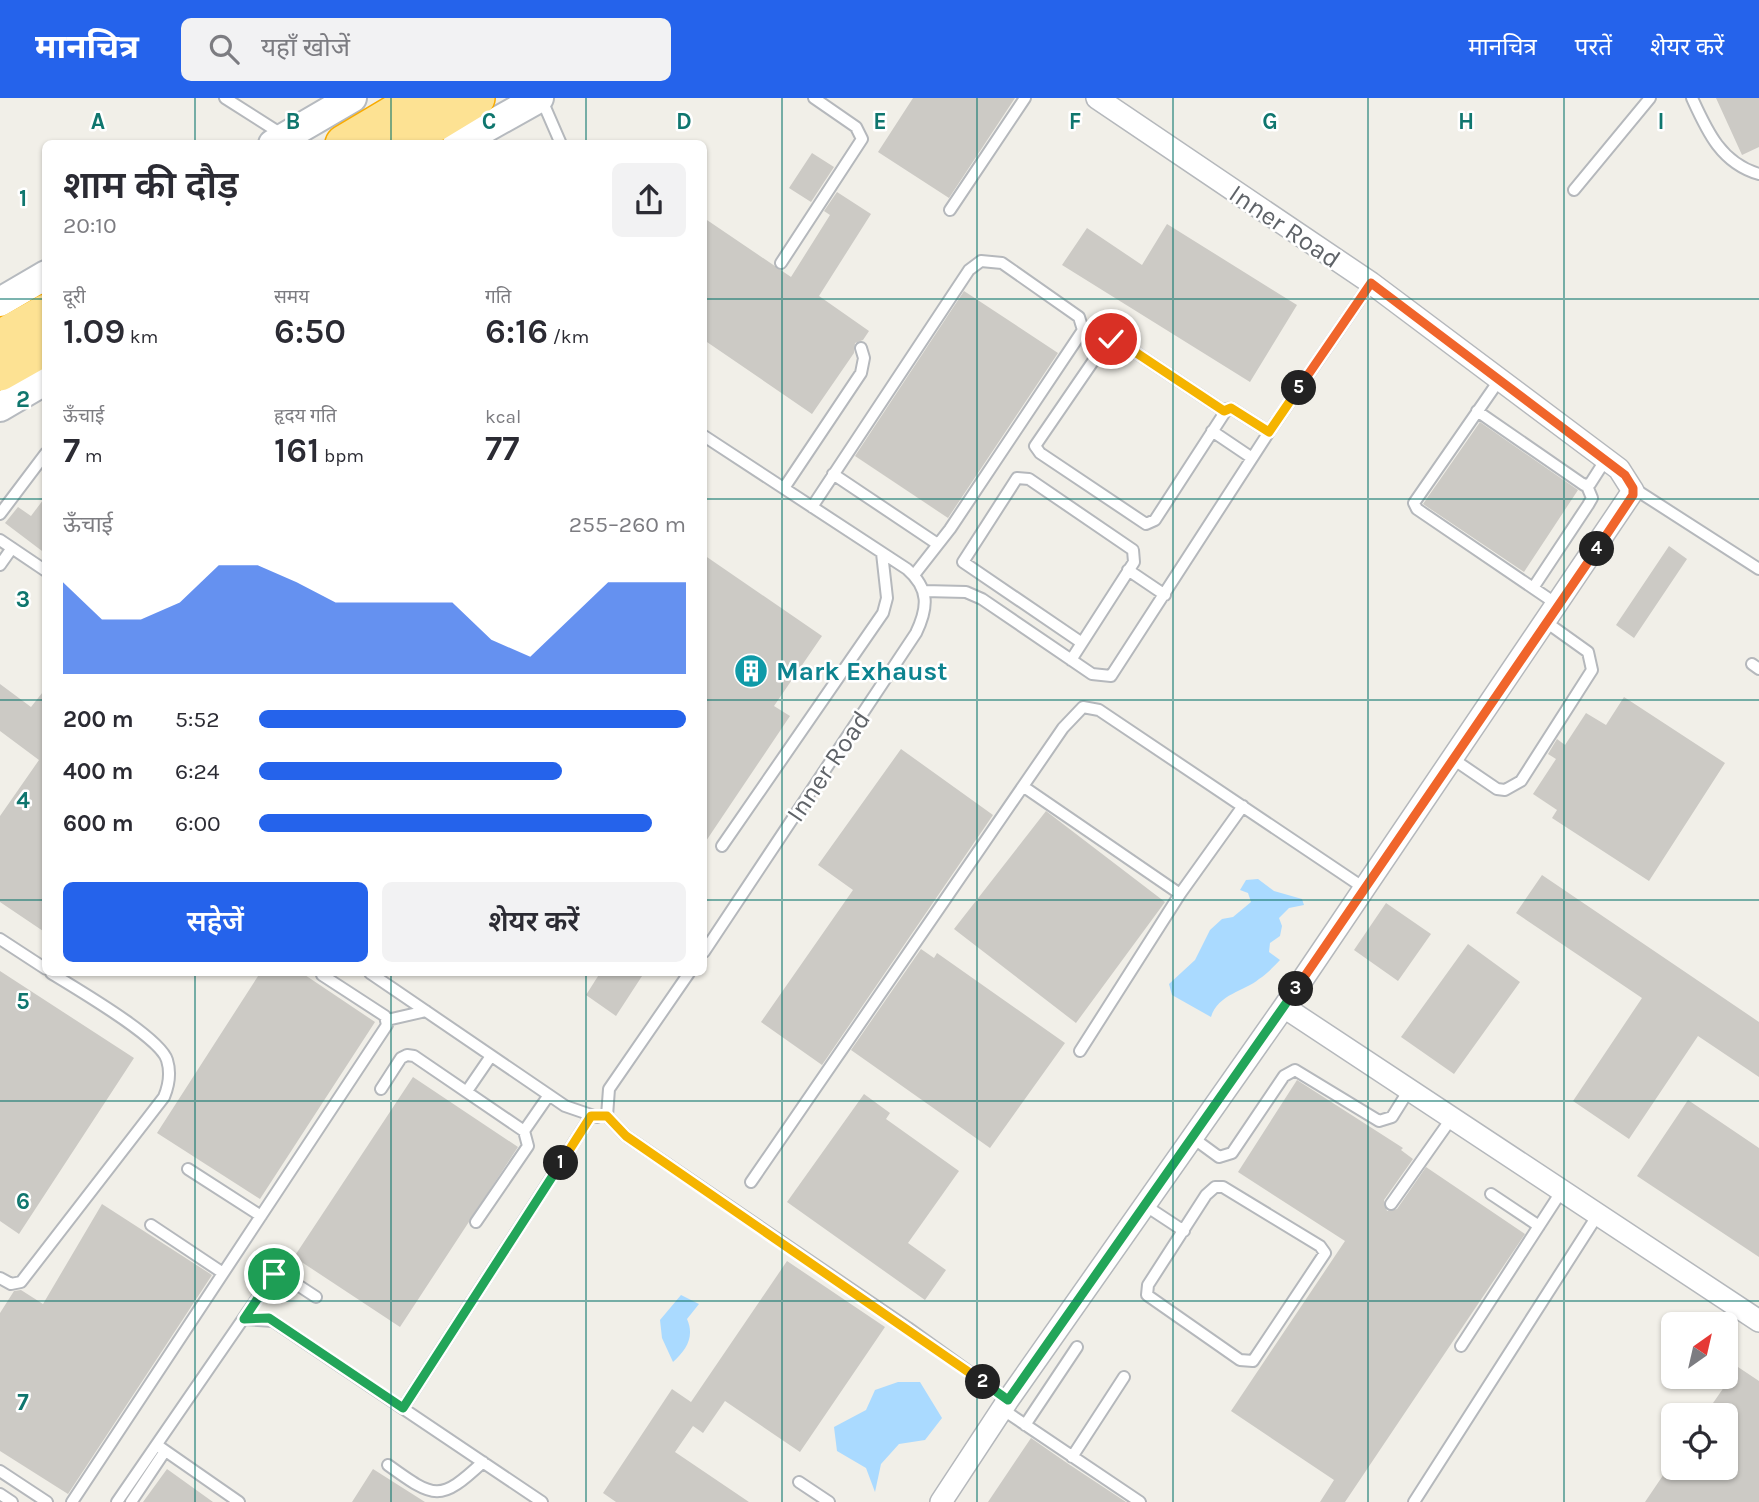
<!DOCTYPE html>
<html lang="hi">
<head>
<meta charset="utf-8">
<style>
	:root { --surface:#fff; --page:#f2f2f3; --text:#2b2b33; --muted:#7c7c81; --accent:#2563eb }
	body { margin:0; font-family:Karla,"Noto Sans Devanagari",sans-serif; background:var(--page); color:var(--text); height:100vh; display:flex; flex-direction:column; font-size:26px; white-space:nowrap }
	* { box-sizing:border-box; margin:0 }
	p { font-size:23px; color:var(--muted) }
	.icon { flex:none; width:38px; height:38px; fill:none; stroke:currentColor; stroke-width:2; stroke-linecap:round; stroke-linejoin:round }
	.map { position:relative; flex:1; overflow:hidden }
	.details { position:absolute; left:42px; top:42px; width:665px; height:836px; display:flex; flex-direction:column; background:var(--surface); border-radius:10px; box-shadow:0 2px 5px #0004 }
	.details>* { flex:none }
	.needle { width:46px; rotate:34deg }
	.controls { position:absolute; left:1661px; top:1214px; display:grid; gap:14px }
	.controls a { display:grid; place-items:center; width:77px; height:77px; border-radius:10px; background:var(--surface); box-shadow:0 2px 5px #0004; font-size:35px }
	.pin { position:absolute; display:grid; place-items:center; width:60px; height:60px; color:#fff; margin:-30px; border:4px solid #fff; border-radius:50%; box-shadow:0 2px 7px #0007 }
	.km { position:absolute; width:35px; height:35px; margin:-18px; border-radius:50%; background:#222; color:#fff; font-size:19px; line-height:35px; text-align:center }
	.round { display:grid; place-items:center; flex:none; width:74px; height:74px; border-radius:10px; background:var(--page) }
	.headline { display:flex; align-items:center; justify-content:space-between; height:119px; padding:0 21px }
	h1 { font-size:38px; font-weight:600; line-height:52px }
	.metrics { display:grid; grid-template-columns:repeat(3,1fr); gap:10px; height:119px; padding:7px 21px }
	.metrics div { display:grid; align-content:center }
	.metrics b { font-size:35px; font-weight:600 }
	.metrics small { font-size:19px; font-weight:400 }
	.metrics p { font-size:19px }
	.chart { height:196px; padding:14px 21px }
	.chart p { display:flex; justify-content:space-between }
	.chart svg { width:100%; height:126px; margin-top:7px; fill:var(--accent); opacity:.7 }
	.action { display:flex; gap:14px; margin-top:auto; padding:14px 21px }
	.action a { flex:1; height:80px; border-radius:10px; background:var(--accent); color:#fff; font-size:28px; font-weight:600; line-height:80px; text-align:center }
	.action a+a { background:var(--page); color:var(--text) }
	ul { padding:0 21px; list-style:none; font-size:23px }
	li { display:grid; grid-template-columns:112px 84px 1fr; align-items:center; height:52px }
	li i { height:18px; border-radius:9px; background:var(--accent) }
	header { display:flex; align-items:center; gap:42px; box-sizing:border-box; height:98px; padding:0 35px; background:var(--accent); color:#fff }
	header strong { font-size:33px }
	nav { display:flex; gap:38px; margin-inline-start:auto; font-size:24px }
	.search { width:490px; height:63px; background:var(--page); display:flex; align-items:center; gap:18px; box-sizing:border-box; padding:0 24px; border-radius:10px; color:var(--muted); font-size:26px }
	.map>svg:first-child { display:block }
	.water { fill:#aadaff }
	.building { fill:#cccac5 }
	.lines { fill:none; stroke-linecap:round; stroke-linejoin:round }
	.service-casing { stroke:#b5b8bc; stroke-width:14 }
	.minor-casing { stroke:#b5b8bc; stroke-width:24 }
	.secondary-casing { stroke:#b6babf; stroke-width:32 }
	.motorway-casing { stroke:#f9ab00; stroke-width:40 }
	.service { stroke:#fff; stroke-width:10 }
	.minor { stroke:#fff; stroke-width:21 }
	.secondary { stroke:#fff; stroke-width:28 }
	.motorway { stroke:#fde293; stroke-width:37 }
	.split-1-casing { stroke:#fff; stroke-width:14 }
	.split-2-casing { stroke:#fff; stroke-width:14 }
	.split-3-casing { stroke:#fff; stroke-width:14 }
	.split-4-casing { stroke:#fff; stroke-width:14 }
	.split-5-casing { stroke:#fff; stroke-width:14 }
	.split-6-casing { stroke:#fff; stroke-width:14 }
	.split-1 { stroke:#22a559; stroke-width:9 }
	.split-2 { stroke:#f5b400; stroke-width:9 }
	.split-3 { stroke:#22a559; stroke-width:9 }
	.split-4 { stroke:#f0652b; stroke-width:9 }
	.split-5 { stroke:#f0652b; stroke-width:9 }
	.split-6 { stroke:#f5b400; stroke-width:9 }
	.grid { fill:none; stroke:#0f766e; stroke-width:2; stroke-opacity:0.55 }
	.labels { text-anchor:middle; stroke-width:5; stroke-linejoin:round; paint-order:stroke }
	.street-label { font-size:26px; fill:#5f6368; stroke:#fff }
	.culture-label { font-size:26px; font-weight:bold; fill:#0d838f; stroke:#fff; text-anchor:start }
	.grid-label { font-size:23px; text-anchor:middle; font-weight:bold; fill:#0f766e; stroke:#fff; stroke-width:5; stroke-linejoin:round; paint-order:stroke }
</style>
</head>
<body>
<header>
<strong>मानचित्र</strong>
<div class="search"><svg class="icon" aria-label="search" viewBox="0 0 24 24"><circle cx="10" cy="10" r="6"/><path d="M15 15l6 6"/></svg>यहाँ खोजें</div>
<nav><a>मानचित्र</a><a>परतें</a><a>शेयर करें</a></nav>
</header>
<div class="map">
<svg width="1759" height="1404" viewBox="0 0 1759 1404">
	<rect width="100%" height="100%" fill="#f1efe8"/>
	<path class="water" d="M1258,781l16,12 28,8 2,6 -15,3 -10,10 3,8 -2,10 -10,7 -1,9 11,8c-6,6 -13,14 -21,19 -14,12 -41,15 -48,38l-39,-22 -3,-11 26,-24 15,-30 12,-11 11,-2 18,-15 -3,-9 -8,-3 6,-10z
		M681,1197l18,9 -12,15c8,18 -1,31 -14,43l-11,-24 -2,-18z
		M898,1284h22l22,36 -17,22 -26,4 -18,20 -6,28 -9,-24 -29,-17 -3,-24 32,-17 9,-20z"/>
	<path class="building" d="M913,0h102l-66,100 -71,-46z
		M1716,0h43v49l-17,8z
		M812,55l22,14 -23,35 -22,-14z
		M837,94l34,22 -52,82 50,35 -6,9 -8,3 -1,10 -42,61 -108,-74v-122l87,59 39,-62 -6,-4z
		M1167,126l130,81 -47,77 -188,-117 25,-37 55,37z
		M964,193l94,62 -110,165 -93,-62z
		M1480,324l98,68 -54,82 -101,-68z
		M46,398v58l-41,-31 13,-16 13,9z
		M1669,448l18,13 -53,79 -18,-13z
		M704,457l118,81 -48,70 16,10 -86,128z
		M0,586l31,23 15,-19v245l-46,-31v-86l39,-56 -39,-29z
		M1624,599l101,66 -76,118 -97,-63 5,-8 -24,-16 23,-35 -8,-5 9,-15 8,6 21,-32 20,12z
		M901,651l92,66 -171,250 -61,-43 92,-132 -35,-25z
		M1046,713l119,91 -89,121 -122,-94z
		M1542,777l217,147v55l-61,-41 -69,103 -56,-38 69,-103 -126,-85z
		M1386,805l45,31 -33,47 -44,-31z
		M1468,846l52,38 -66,92 -53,-37z
		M921,851l13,9 3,-5 128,90 -75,105 -139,-98z
		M0,873l134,87 -115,176 -19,-13z
		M260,875h42l73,49 -115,177 -103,-66z
		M600,875h44l-28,43 -30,-21z
		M413,979l105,70 -118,180 -106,-70z
		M1297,982l106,68 -2,2 12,9 -29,41 3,11 10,-2 29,-42 99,67 -180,268h-25l14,-22 -103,-69 114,-170 -107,-69z
		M864,996l26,19 -4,6 73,52 -51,72 38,27 -21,30 -138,-98z
		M1688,1002l71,48v109l-122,-81z
		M102,1106l110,71 -144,219 -68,-43v-138l14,-22 7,-1 22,14z
		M787,1163l98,66 -85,125 -75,-51 -22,32 -10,-7 -18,26 74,50h-133l-13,-9 69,-104 19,13z
		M1738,1269l21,14v121h-114l23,-34h58v-52h-22z
		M1031,1340l36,25 59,39h-138z
		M167,1371l46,33h-70z
		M373,1371l52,33h-73z"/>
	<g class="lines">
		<g class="service-casing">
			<path id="service" d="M225,0l58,37
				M541,0l20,46
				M1692,0c15,33 29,65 67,76
				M1574,92l76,-92
				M950,112l75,-112
				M781,165l81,-124 -6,-12 -42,-29
				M1500,281l-86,124 3,6 141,96
				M1224,313l-110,-73 -7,3 -72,105 5,7 106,71 9,-4 72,-111 4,-1 38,24
				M1477,313l107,74 6,-1 16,-25
				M1212,333l40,27
				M704,338l203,133c23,20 21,39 9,64l-212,319
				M833,376l103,69
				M784,390l77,-115 3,-15 -3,-10
				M1633,390l126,81
				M812,409l157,-237 12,-9 21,2 77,54 4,13 -133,199 -36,46
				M0,416l46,-61
				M0,442l46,31
				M0,467l12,-17
				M1128,472l37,25
				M1533,490l55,-83 4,-7 -5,-12
				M924,493l42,1 16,7 110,75 19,2 158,-244 102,-149
				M1071,562l63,-98 -1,-12 -104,-71 -12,-1 -54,84 119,81
				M1752,566l7,5
				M1453,661l44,30 8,1 16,-9 71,-111 -4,-18 -42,-30
				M1024,689l156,107
				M722,748l161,-233 4,-15 -5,-45
				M0,841l46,30
				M370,875l195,133 32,11
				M689,875l-80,116 -2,27 19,20 282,192 100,72
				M387,922l39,-9
				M1080,953l100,-157 63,-88
				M381,991l20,-31 6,-3 7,1 110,75 4,15 -52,76
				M467,993l24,-35
				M524,1033l25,-36
				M1193,1040l26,19 13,-4 52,-77 11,-6 84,51 13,-4 17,-27
				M188,1071l73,47
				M751,1084l312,-454 20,-21 16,3 265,178
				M1215,1089h8l97,59 5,7 -72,108 -13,-1 -93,-65 1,-10 58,-90z
				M1491,1096l48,32
				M1391,1106l60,-85
				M1146,1108l38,25
				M151,1127l72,48
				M0,1180l11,6 10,-2 143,-185c5,-12 7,-24 3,-37 -7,-23 -92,-72 -116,-87
				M244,1221l29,2 269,181
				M1461,1248l100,-154
				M403,1310l188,-292
				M1002,1311l138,93
				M1025,1327l52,-78
				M157,1347l82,57
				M1072,1359l52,-80
				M388,1367c47,34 52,37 95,-3
				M0,1373l47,31
				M799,1384l30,20
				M0,1396l12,8
				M72,1404l315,-477 -2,-9 -63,-41
				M117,1404l157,-228 10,2 32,21
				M131,1404l34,-51
				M1414,1404l183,-286"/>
		</g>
		<g class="minor-casing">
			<path id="minor" d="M1284,909l475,314
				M941,1404l67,-102 276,-393 349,-516 -14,-22 -248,-186 -274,-185"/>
		</g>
		<g class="secondary-casing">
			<path id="secondary" d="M273,46l79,-46
				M457,46l82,-46
				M0,204l46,-27
				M0,309l46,-27"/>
		</g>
		<g class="motorway-casing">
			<path id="motorway" d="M344,46l77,-46
				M400,46l76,-46
				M0,241l46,-26
				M0,274l46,-26"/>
		</g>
		<use href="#service" class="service"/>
		<use href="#minor" class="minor"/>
		<use href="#secondary" class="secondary"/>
		<use href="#motorway" class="motorway"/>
	</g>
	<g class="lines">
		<g class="split-1-casing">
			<path id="split-1" d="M274,1176l-30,45 25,-1 134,90 158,-245"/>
		</g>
		<g class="split-2-casing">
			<path id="split-2" d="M561,1065l30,-47h16l19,20 357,246"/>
		</g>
		<g class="split-3-casing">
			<path id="split-3" d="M983,1284l25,18 288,-411"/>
		</g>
		<g class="split-4-casing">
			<path id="split-4" d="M1296,891l301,-440"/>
		</g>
		<g class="split-5-casing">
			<path id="split-5" d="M1299,290l72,-105 254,192 8,13v7l-36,54"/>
		</g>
		<g class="split-6-casing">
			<path id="split-6" d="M1111,241l3,-1 110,73 7,-3 38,24 30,-44"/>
		</g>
		<use href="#split-1" class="split-1"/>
		<use href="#split-2" class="split-2"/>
		<use href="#split-3" class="split-3"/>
		<use href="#split-4" class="split-4"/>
		<use href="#split-5" class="split-5"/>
		<use href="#split-6" class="split-6"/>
	</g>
	<path class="grid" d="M195,0v46M391,0v46M586,0v46M782,0v1404M977,0v1404M1173,0v1404M1368,0v1404M1564,0v1404M0,201h46M704,201h1055M0,401h46M704,401h1055M0,602h46M704,602h1055M0,802h46M704,802h1055M195,875v529M391,875v529M586,875v529M0,1003h1759M0,1203h1759"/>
	<defs>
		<g id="building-disc" transform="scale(1.75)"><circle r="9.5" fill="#0f9aa8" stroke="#fff"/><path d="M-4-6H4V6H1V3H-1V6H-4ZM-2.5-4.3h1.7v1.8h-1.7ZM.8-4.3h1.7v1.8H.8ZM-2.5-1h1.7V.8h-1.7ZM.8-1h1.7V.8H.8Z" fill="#fff"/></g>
	</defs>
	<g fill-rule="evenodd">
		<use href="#building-disc" x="751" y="573"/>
	</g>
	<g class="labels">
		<g class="street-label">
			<text transform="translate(1285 128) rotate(34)" y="9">Inner Road</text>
			<text transform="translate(828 668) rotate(-56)" y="9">Inner Road</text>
		</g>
		<g class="culture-label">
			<text x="776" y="582">Mark Exhaust</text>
		</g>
	</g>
	<g class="grid-label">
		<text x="98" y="31">A</text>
		<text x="293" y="31">B</text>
		<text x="489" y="31">C</text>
		<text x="684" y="31">D</text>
		<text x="880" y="31">E</text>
		<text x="1075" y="31">F</text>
		<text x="1270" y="31">G</text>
		<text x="1466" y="31">H</text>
		<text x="1661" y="31">I</text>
		<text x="23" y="108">1</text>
		<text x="23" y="309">2</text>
		<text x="23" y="509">3</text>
		<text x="23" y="710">4</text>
		<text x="23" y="911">5</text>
		<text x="23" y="1111">6</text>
		<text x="23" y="1312">7</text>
	</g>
</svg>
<div class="controls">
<a><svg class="needle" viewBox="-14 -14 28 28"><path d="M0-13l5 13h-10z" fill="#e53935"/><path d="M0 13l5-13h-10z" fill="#7c7c81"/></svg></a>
<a><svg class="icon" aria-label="locate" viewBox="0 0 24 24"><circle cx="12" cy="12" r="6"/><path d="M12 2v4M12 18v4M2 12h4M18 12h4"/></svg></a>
</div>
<div class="pin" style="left:274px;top:1176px;background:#1e9e55"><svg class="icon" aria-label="arrive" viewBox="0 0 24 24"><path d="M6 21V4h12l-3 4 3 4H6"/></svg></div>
<div class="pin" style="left:1111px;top:241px;background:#d93025"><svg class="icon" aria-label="check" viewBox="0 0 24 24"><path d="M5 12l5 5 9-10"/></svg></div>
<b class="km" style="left:561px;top:1065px">1</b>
<b class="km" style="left:983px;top:1284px">2</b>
<b class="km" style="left:1296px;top:891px">3</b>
<b class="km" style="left:1597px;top:451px">4</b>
<b class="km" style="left:1299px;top:290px">5</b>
<section class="details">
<div class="headline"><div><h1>शाम की दौड़</h1><p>20:10</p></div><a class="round"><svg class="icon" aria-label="share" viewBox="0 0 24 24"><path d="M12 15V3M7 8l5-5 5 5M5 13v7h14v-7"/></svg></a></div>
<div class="metrics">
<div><p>दूरी</p><b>1.09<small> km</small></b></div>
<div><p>समय</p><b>6:50</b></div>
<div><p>गति</p><b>6:16<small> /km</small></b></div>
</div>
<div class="metrics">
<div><p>ऊँचाई</p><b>7<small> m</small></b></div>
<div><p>हृदय गति</p><b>161<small> bpm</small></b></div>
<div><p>kcal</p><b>77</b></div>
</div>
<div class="chart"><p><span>ऊँचाई</span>255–260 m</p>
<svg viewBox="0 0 160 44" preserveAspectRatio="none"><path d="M0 44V12L10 25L20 25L30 19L40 6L50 6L60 12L70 19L80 19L90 19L100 19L110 32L120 38L130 25L140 12L150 12L160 12V44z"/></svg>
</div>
<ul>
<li><b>200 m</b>5:52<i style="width:100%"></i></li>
<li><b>400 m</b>6:24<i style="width:71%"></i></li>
<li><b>600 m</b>6:00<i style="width:92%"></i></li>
</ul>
<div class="action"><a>सहेजें</a><a>शेयर करें</a></div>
</section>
</div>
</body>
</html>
